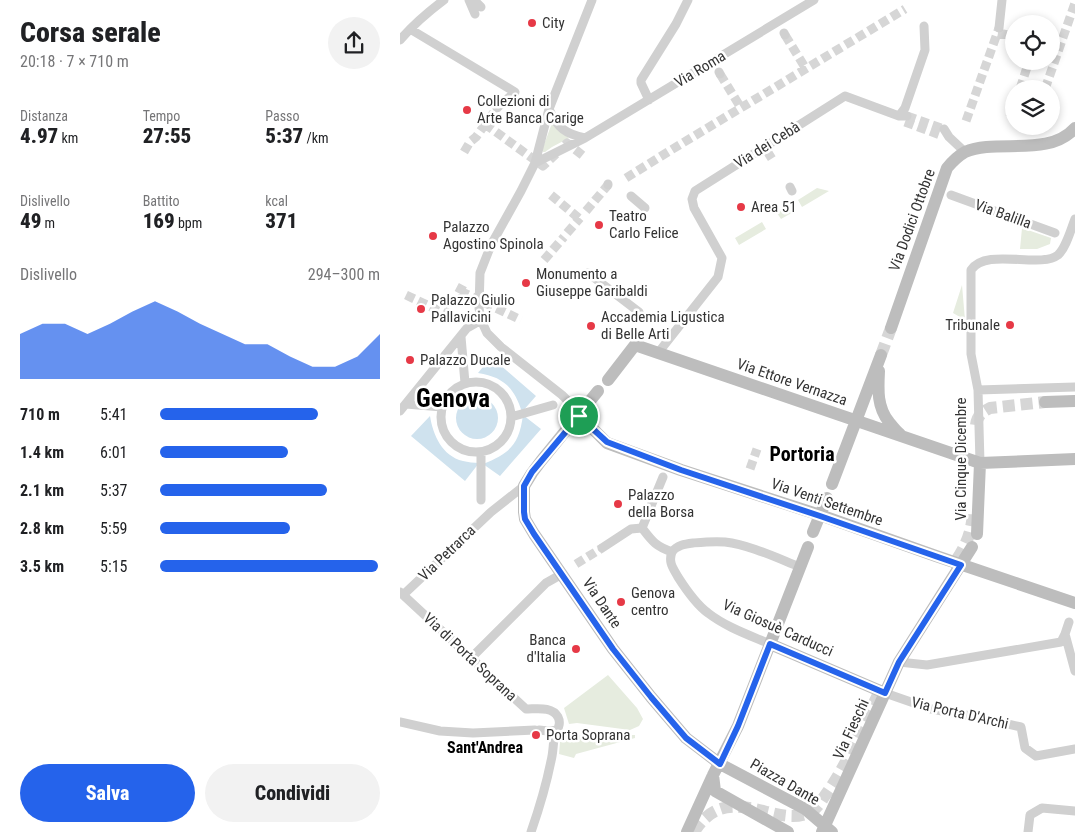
<!DOCTYPE html>
<html lang="it">
<head>
<meta charset="utf-8">
<style>
	:root { --surface:#fff; --page:#f2f2f2; --text:#202124; --muted:#757577; --accent:#2563eb }
	body { margin:0; font-family:"Roboto Condensed",sans-serif; background:var(--page); color:var(--text); height:100vh; display:flex; flex-direction:column; font-size:19px; white-space:nowrap }
	* { box-sizing:border-box; margin:0 }
	p { font-size:16px; color:var(--muted) }
	.icon { flex:none; width:28px; height:28px; fill:none; stroke:currentColor; stroke-width:2; stroke-linecap:round; stroke-linejoin:round }
	.map { position:relative; flex:1; overflow:hidden }
	.side { display:flex; flex-direction:column; background:var(--surface); width:400px }
	.side>* { flex:none }
	.buttons { position:absolute; left:605px; top:15px; display:grid; gap:10px }
	.buttons a { display:grid; place-items:center; width:55px; height:55px; border-radius:50%; background:var(--surface); box-shadow:0 2px 8px #0003; font-size:25px }
	.pin { position:absolute; display:grid; place-items:center; width:42px; height:42px; color:#fff; margin:-21px; border:2px solid #fff; border-radius:50%; box-shadow:0 1px 5px #0007 }
	.round { display:grid; place-items:center; flex:none; width:52px; height:52px; border-radius:26px; background:var(--page) }
	.summary { display:flex; align-items:center; justify-content:space-between; height:85px; padding:0 20px }
	h1 { font-size:28px; font-weight:800; line-height:38px }
	.metrics { display:grid; grid-template-columns:repeat(3,1fr); gap:8px; height:85px; padding:5px 20px }
	.metrics div { display:grid; align-content:center }
	.metrics b { font-size:21px; font-weight:800 }
	.metrics small { font-size:14px; font-weight:400 }
	.metrics p { font-size:14px }
	.chart { height:140px; padding:10px 20px }
	.chart p { display:flex; justify-content:space-between }
	.chart svg { width:100%; height:90px; margin-top:5px; fill:var(--accent); opacity:.7 }
	.primary-button { display:flex; gap:10px; margin-top:auto; padding:10px 20px }
	.primary-button a { flex:1; height:58px; border-radius:30px; background:var(--accent); color:#fff; font-size:20px; font-weight:800; line-height:58px; text-align:center }
	.primary-button a+a { background:var(--page); color:var(--text) }
	ul { padding:0 20px; list-style:none; font-size:16px }
	li { display:grid; grid-template-columns:80px 60px 1fr; align-items:center; height:38px }
	li i { height:12px; border-radius:6px; background:var(--accent) }
	main { display:flex; flex:1; min-height:0 }
	.map>svg:first-child { display:block }
	.green { fill:#e6ecdf }
	.water { fill:#cfe2ee }
	.lines { fill:none; stroke-linecap:round; stroke-linejoin:round }
	.street-tunnel { stroke:#d6d6d6; stroke-width:9; stroke-dasharray:9 4.5; stroke-linecap:butt }
	.secondary-tunnel { stroke:#d6d6d6; stroke-width:12; stroke-dasharray:12 6; stroke-linecap:butt }
	.street { stroke:#d0d0d0; stroke-width:9 }
	.secondary { stroke:#bdbdbd; stroke-width:12 }
	.route-casing { stroke:#fff; stroke-width:10 }
	.route { stroke:#2563eb; stroke-width:6 }
	.poi-dot { fill:#e63946; stroke:#fff; stroke-width:2 }
	.labels { text-anchor:middle; stroke-width:5; stroke-linejoin:round; paint-order:stroke }
	.poi-label { font-size:15px; fill:#333; stroke:#fff; text-anchor:start }
	.street-label { font-size:15px; fill:#333; stroke:#fff }
	.neighbourhood-label { font-size:16px; font-weight:bold; fill:#000; stroke:#fff }
	.district-label { font-size:20px; font-weight:bold; fill:#000; stroke:#fff }
	.town-label { font-size:25px; font-weight:bold; fill:#000; stroke:#fff }
</style>
</head>
<body>
<main>
<section class="side">
<div class="summary"><div><h1>Corsa serale</h1><p>20:18 · 7 × 710 m</p></div><a class="round"><svg class="icon" aria-label="share" viewBox="0 0 24 24"><path d="M12 15V3M7 8l5-5 5 5M5 13v7h14v-7"/></svg></a></div>
<div class="metrics">
<div><p>Distanza</p><b>4.97<small> km</small></b></div>
<div><p>Tempo</p><b>27:55</b></div>
<div><p>Passo</p><b>5:37<small> /km</small></b></div>
</div>
<div class="metrics">
<div><p>Dislivello</p><b>49<small> m</small></b></div>
<div><p>Battito</p><b>169<small> bpm</small></b></div>
<div><p>kcal</p><b>371</b></div>
</div>
<div class="chart"><p><span>Dislivello</span>294–300 m</p>
<svg viewBox="0 0 160 44" preserveAspectRatio="none"><path d="M0 44V22L10 17L20 17L30 22L40 17L50 11L60 6L70 11L80 17L90 22L100 27L110 27L120 33L130 38L140 38L150 33L160 22V44z"/></svg>
</div>
<ul>
<li><b>710 m</b>5:41<i style="width:72%"></i></li>
<li><b>1.4 km</b>6:01<i style="width:58%"></i></li>
<li><b>2.1 km</b>5:37<i style="width:76%"></i></li>
<li><b>2.8 km</b>5:59<i style="width:59%"></i></li>
<li><b>3.5 km</b>5:15<i style="width:99%"></i></li>
</ul>
<div class="primary-button"><a>Salva</a><a>Condividi</a></div>
</section>
<div class="map">
<svg width="675" height="832" viewBox="0 0 675 832">
	<rect width="100%" height="100%" fill="#fff"/>
	<path class="green" d="M152,123l8,8 9,7 -17,9 -7,5h-2l-1,-2z
		M417,188l12,3 -27,16 -4,-7z
		M391,205l4,6 -14,8 -4,-6z
		M362,222l4,7 -27,16 -4,-7z
		M622,228l29,10 -1,6 -13,5h-17z
		M562,285l3,35 -12,-7z
		M208,675l29,33 6,11 -4,7 -9,4 -53,-7 -8,1 -5,-16z
		M177,735h58v3l-59,16 -2,4 -15,-4 1,-12 5,-5z"/>
	<path class="water" d="M91,357l45,39 -14,16c-8,-25 -19,-35 -44,-39z
		M56 418a21 21 0 1 1 42 0a21 21 0 1 1-42 0Z
		M123,415l18,14 -41,47 -17,-12c27,-11 36,-19 40,-49z
		M30,416c3,19 12,40 33,45 5,1 11,2 16,2l-14,18 -54,-45z"/>
	<g class="lines">
		<path class="street-tunnel" d="M598,33l16,3
			M385,35l21,34
			M320,74l21,34
			M620,89l9,-28
			M645,89l30,-86
			M507,116l37,13
			M610,117l4,-12
			M566,121l33,-93
			M505,122l38,14
			M85,124l58,42 13,-12
			M165,145l2,-2 19,15
			M367,151l5,8
			M64,152l6,-10 6,-5 21,-29
			M226,178l45,-28 234,-141
			M151,195l30,25
			M186,211l22,-26
			M167,233l13,-15
			M144,260l20,-23
			M60,291l61,29
			M6,295l42,20
			M46,317l18,-34
			M350,469l7,-20
			M176,564l26,-16"/>
		<path class="secondary-tunnel" d="M481,355l10,-27
			M576,425c1,-9 6,-13 14,-17l55,-6
			M557,559c10,-15 15,-29 16,-47
			M294,832c34,-55 84,0 118,-21 5,-3 9,-9 12,-14 23,-31 37,-68 54,-102"/>
		<path class="street" d="M69,0l6,14
			M74,0l7,7
			M599,28l3,-28
			M10,29l105,63 -18,16
			M384,33l1,2
			M0,40c13,-15 28,-28 44,-40
			M319,72l1,2
			M249,100l-8,-17v-3l35,-56 12,-24
			M149,109c8,19 17,25 36,29
			M499,116l6,-8 20,-58 -1,-24
			M544,129l5,8 16,15
			M135,163l50,-25 229,-138
			M208,185v-1
			M390,187l2,4
			M551,195l104,38
			M231,196l14,12
			M188,273l51,39
			M61,337l4,46
			M258,353l60,-76 4,-19 -28,-50 -2,-9 3,-8 150,-95 54,20h8
			M41 417a35 35 0 1 1 70 0a35 35 0 1 1-70 0Z
			M578,390l97,-3
			M6,404l36,3
			M0,411l67,-83 14,-8
			M179,415l-8,-11 -9,-9 -61,-48 -14,-14 -6,-13 -2,-12 1,-35 11,-28 30,-54 14,-28 14,-54 43,-109
			M111,417l42,-12
			M81,452v48
			M580,463l-2,-73 -7,-36v-84c15,-23 69,-1 87,-15 8,-7 13,-26 17,-36
			M242,528c10,13 13,18 30,24
			M202,548l29,-19 11,-1 21,-51
			M272,552c-4,10 1,16 6,25 7,11 19,28 30,36 18,14 41,22 62,31
			M272,552c5,-7 13,-8 21,-9 11,-1 21,-2 32,-1 25,3 52,16 75,25
			M0,592l126,117c11,0 26,-3 32,8 4,8 -2,14 -4,22 -1,7 -1,15 -3,22 -5,25 -12,48 -20,71
			M3,595l88,-83 33,-26
			M669,622l-4,12 10,37
			M71,658l75,-75 16,-9
			M499,662l28,3 134,-23 4,-8
			M485,693l46,16 51,9 39,9 4,21 11,8 39,-7
			M0,722l40,9 33,2 62,-3
			M139,730l9,1 9,-1
			M628,832l2,-17 12,-7 33,3"/>
		<path class="secondary" d="M491,328l56,-160c5,-6 11,-12 18,-16 32,-14 83,6 110,-24
			M479,371c-1,19 -2,36 10,51 4,5 7,9 11,12
			M208,380l27,-35 345,118 95,-4
			M198,391l-57,70 -9,12 -8,13v26l1,7 9,15 79,115 38,48 35,41 34,26 85,45 27,23
			M645,402l30,-1
			M179,415l28,28 74,27 139,45 116,41 139,47
			M432,484l49,-129
			M413,532l14,-34
			M577,534l3,-71
			M370,644l115,49
			M313,775l2,16 73,41
			M287,832l26,-57 25,-49 70,-179
			M422,832l77,-170 73,-115"/>
	</g>
	<g class="lines">
		<g class="route-casing">
			<path id="route" d="M179,416l28,26 74,28 139,46 141,49 -62,97 -14,31 -115,-49 -32,82 -18,38 -34,-26 -35,-41 -38,-48 -79,-115 -9,-15 -1,-7v-26l8,-14z"/>
		</g>
		<use href="#route" class="route"/>
	</g>
	<g class="poi-dot">
		<circle cx="132" cy="23" r="5"/>
		<circle cx="67" cy="110" r="5"/>
		<circle cx="341" cy="207" r="5"/>
		<circle cx="199" cy="225" r="5"/>
		<circle cx="33" cy="236" r="5"/>
		<circle cx="126" cy="283" r="5"/>
		<circle cx="21" cy="309" r="5"/>
		<circle cx="610" cy="325" r="5"/>
		<circle cx="191" cy="326" r="5"/>
		<circle cx="10" cy="360" r="5"/>
		<circle cx="218" cy="504" r="5"/>
		<circle cx="221" cy="602" r="5"/>
		<circle cx="176" cy="649" r="5"/>
		<circle cx="136" cy="735" r="5"/>
	</g>
	<g class="labels">
		<g class="poi-label">
			<text x="142" y="28">City</text>
			<text x="77" y="106">Collezioni di<tspan x="77" dy="17">Arte Banca Carige</tspan></text>
			<text x="351" y="212">Area 51</text>
			<text x="209" y="221">Teatro<tspan x="209" dy="17">Carlo Felice</tspan></text>
			<text x="43" y="232">Palazzo<tspan x="43" dy="17">Agostino Spinola</tspan></text>
			<text x="136" y="279">Monumento a<tspan x="136" dy="17">Giuseppe Garibaldi</tspan></text>
			<text x="31" y="305">Palazzo Giulio<tspan x="31" dy="17">Pallavicini</tspan></text>
			<text x="201" y="322">Accademia Ligustica<tspan x="201" dy="17">di Belle Arti</tspan></text>
			<text x="600" y="330" text-anchor="end">Tribunale</text>
			<text x="20" y="365">Palazzo Ducale</text>
			<text x="228" y="500">Palazzo<tspan x="228" dy="17">della Borsa</tspan></text>
			<text x="231" y="598">Genova<tspan x="231" dy="17">centro</tspan></text>
			<text x="166" y="645" text-anchor="end">Banca<tspan x="166" dy="17">d'Italia</tspan></text>
			<text x="146" y="740">Porta Soprana</text>
		</g>
		<g class="street-label">
			<text transform="translate(300 69) rotate(-31)" y="5">Via Roma</text>
			<text transform="translate(367 145) rotate(-32)" y="5">Via dei Cebà</text>
			<text transform="translate(603 214) rotate(20)" y="5">Via Balilla</text>
			<text transform="translate(512 220) rotate(-70)" y="5">Via Dodici Ottobre</text>
			<text transform="translate(392 382) rotate(19)" y="5">Via Ettore Vernazza</text>
			<text transform="translate(561 459) rotate(-90)" y="5">Via Cinque Dicembre</text>
			<text transform="translate(427 502) rotate(19)" y="5">Via Venti Settembre</text>
			<text transform="translate(47 553) rotate(-44)" y="5">Via Petrarca</text>
			<text transform="translate(202 603) rotate(56)" y="5">Via Dante</text>
			<text transform="translate(378 628) rotate(24)" y="5">Via Giosuè Carducci</text>
			<text transform="translate(70 657) rotate(43)" y="5">Via di Porta Soprana</text>
			<text transform="translate(560 713) rotate(13)" y="5">Via Porta D'Archi</text>
			<text transform="translate(451 729) rotate(-65)" y="5">Via Fieschi</text>
			<text transform="translate(385 782) rotate(30)" y="5">Piazza Dante</text>
		</g>
		<g class="neighbourhood-label">
			<text x="85" y="753">Sant'Andrea</text>
		</g>
		<g class="district-label">
			<text x="402" y="461">Portoria</text>
		</g>
		<g class="town-label">
			<text x="53" y="407">Genova</text>
		</g>
	</g>
</svg>
<div class="buttons">
<a><svg class="icon" aria-label="locate" viewBox="0 0 24 24"><circle cx="12" cy="12" r="6"/><path d="M12 2v4M12 18v4M2 12h4M18 12h4"/></svg></a>
<a><svg class="icon" aria-label="layers" viewBox="0 0 24 24"><path d="M12 4l9 5-9 5-9-5zM3 14l9 5 9-5"/></svg></a>
</div>
<div class="pin" style="left:179px;top:416px;background:#1e9e55"><svg class="icon" aria-label="arrive" viewBox="0 0 24 24"><path d="M6 21V4h12l-3 4 3 4H6"/></svg></div>
</div>
</main>
</body>
</html>
